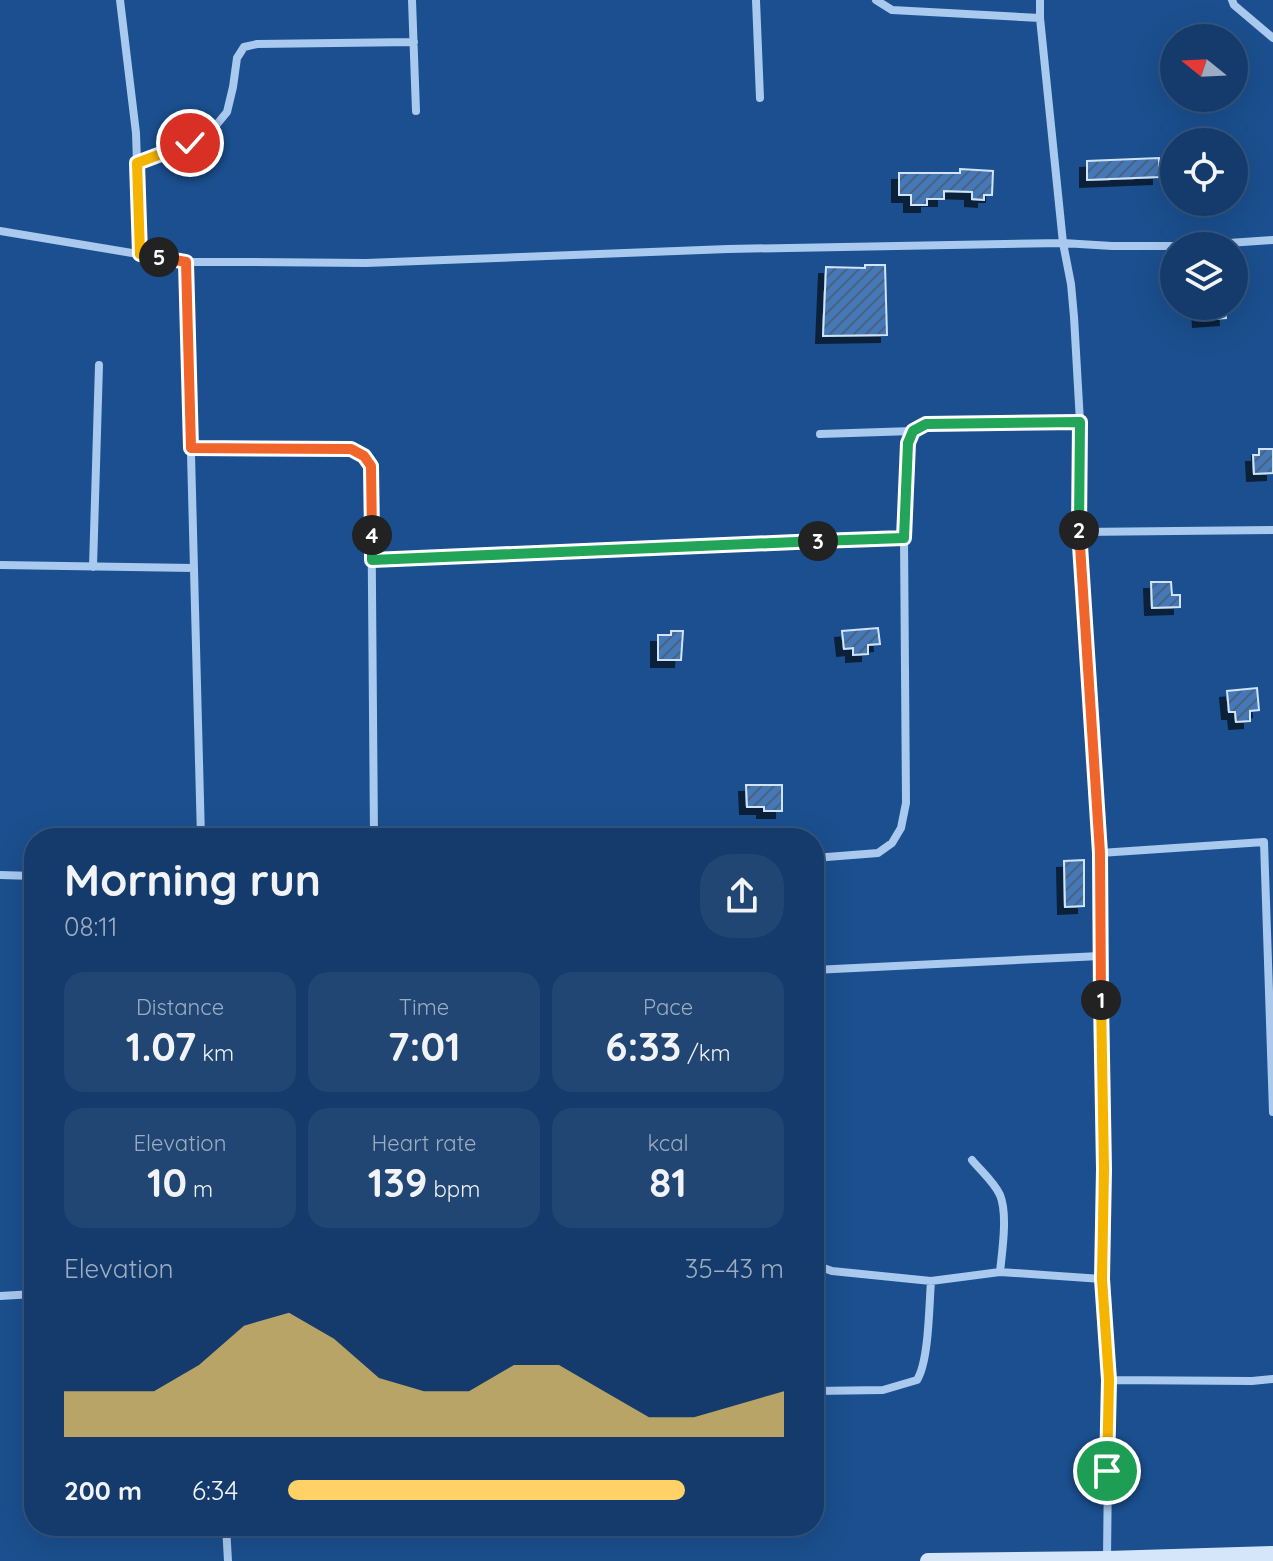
<!DOCTYPE html>
<html lang="en">
<head>
<meta charset="utf-8">
<style>
	:root { --surface:#143b6b; --page:#214673; --text:#f1f3f6; --muted:#9dadc1; --line:#33557e; --accent:#ffd166 }
	body { margin:0; font-family:Quicksand,sans-serif; background:var(--page); color:var(--text); height:100vh; display:flex; flex-direction:column; font-size:30px; white-space:nowrap }
	* { box-sizing:border-box; margin:0 }
	p { font-size:26px; color:var(--muted) }
	.icon { flex:none; width:44px; height:44px; fill:none; stroke:currentColor; stroke-width:2; stroke-linecap:round; stroke-linejoin:round }
	.map { position:relative; flex:1; overflow:hidden }
	.sheet { position:absolute; left:24px; top:828px; width:800px; height:708px; display:flex; flex-direction:column; background:var(--surface); border-radius:32px; box-shadow:0 8px 32px #0002,0 0 0 2px var(--line) }
	.sheet>* { flex:none }
	.needle { width:52px; rotate:288deg }
	.buttons { position:absolute; left:1160px; top:24px; display:grid; gap:16px }
	.buttons a { display:grid; place-items:center; width:88px; height:88px; border-radius:50%; background:var(--surface); box-shadow:0 8px 32px #0002,0 0 0 2px var(--line); font-size:40px }
	.pin { position:absolute; display:grid; place-items:center; width:68px; height:68px; color:#fff; margin:-34px; border:4px solid #fff; border-radius:50%; box-shadow:0 2px 8px #0007 }
	.km { position:absolute; width:40px; height:40px; margin:-20px; border-radius:50%; background:#222; color:#fff; font-size:22px; line-height:40px; text-align:center }
	.round { display:grid; place-items:center; flex:none; width:84px; height:84px; border-radius:32px; background:var(--page) }
	.overview { display:flex; align-items:center; justify-content:space-between; height:136px; padding:0 40px }
	h1 { font-size:44px; font-weight:700; line-height:60px }
	.figures { display:grid; grid-template-columns:repeat(3,1fr); gap:12px; height:136px; padding:8px 40px }
	.figures div { display:grid; align-content:center; border-radius:20px; background:var(--page); text-align:center }
	.figures b { font-size:40px; font-weight:700 }
	.figures small { font-size:22px; font-weight:400 }
	.figures p { font-size:22px }
	.chart { height:224px; padding:16px 40px }
	.chart p { display:flex; justify-content:space-between }
	.chart svg { width:100%; height:144px; margin-top:8px; fill:var(--accent); opacity:.7 }
	ul { padding:0 40px; list-style:none; font-size:26px }
	li { display:grid; grid-template-columns:128px 96px 1fr; align-items:center; height:60px }
	li i { height:20px; border-radius:10px; background:var(--accent) }
	.map>svg:first-child { display:block }
	.building { fill:url(#building-hatch); stroke:#cfe3fa; stroke-width:2; filter:url(#shadow) }
	.lines { fill:none; stroke-linecap:round; stroke-linejoin:round }
	.street { stroke:#a9c9ee; stroke-width:8 }
	.secondary { stroke:#d6e6fa; stroke-width:16 }
	.split-1-casing { stroke:#fff; stroke-width:16 }
	.split-2-casing { stroke:#fff; stroke-width:16 }
	.split-3-casing { stroke:#fff; stroke-width:16 }
	.split-4-casing { stroke:#fff; stroke-width:16 }
	.split-5-casing { stroke:#fff; stroke-width:16 }
	.split-6-casing { stroke:#fff; stroke-width:16 }
	.split-1 { stroke:#f5b400; stroke-width:10 }
	.split-2 { stroke:#f0652b; stroke-width:10 }
	.split-3 { stroke:#22a559; stroke-width:10 }
	.split-4 { stroke:#22a559; stroke-width:10 }
	.split-5 { stroke:#f0652b; stroke-width:10 }
	.split-6 { stroke:#f5b400; stroke-width:10 }
</style>
</head>
<body>
<div class="map">
<svg width="1273" height="1561" viewBox="0 0 1273 1561">
	<defs>
		<pattern id="building-hatch" width="6" height="6" patternUnits="userSpaceOnUse" patternTransform="scale(2)"><rect width="6" height="6" fill="#4478b7"/><path d="M-1 1l2-2M0 6l6-6M5 7l2-2" fill="none" stroke="#486282"/></pattern>
		<filter id="shadow"><feDropShadow dx="-7" dy="7" stdDeviation="0" flood-color="#0009"/></filter>
	</defs>
	<rect width="100%" height="100%" fill="#1b4f8f"/>
	<path class="building" d="M1159,158v19l-72,3v-19z
		M960,169l33,2 -1,24h-8v5l-12,-1v-7l-28,-1v8h-17v6h-16v-10h-12v-22h61z
		M865,265h20l2,70 -64,1 3,-69 39,1z
		M1199,306h26l1,12 -26,2z
		M1259,449h14v24l-19,1 -1,-19h6z
		M1151,582h20l1,13h8v12l-28,1z
		M878,628l2,16 -12,1v9l-15,1v-7l-9,1 -2,-18z
		M671,631h12l-2,29h-23v-25h13z
		M1257,688l2,22 -9,1v10l-14,1 -1,-10h-6l-2,-21z
		M746,785h36v26h-18v-4h-17z
		M1084,860v46l-19,1 -1,-46z"/>
	<g class="lines">
		<path class="street" d="M120,0l16,133 4,121
			M412,0l4,111
			M756,0l4,98
			M876,0l16,10 148,8
			M1040,0v18l23,225 8,41 3,33 6,105 -1,110 21,321 4,316 -2,110 7,101 -2,178
			M1232,0l2,5 39,33
			M137,163l53,-20 23,-14 14,-17 6,-25 4,-29 7,-11 13,-3 157,-2
			M0,231l186,31h67l113,1 362,-14 335,-6 49,3h73l88,-6
			M186,262l15,576
			M820,434l93,-3
			M191,448l160,1 13,7 7,10 3,372
			M1079,532l194,-2
			M372,560l532,-22
			M0,565l194,3
			M93,567l6,-202
			M1100,853l164,-11 9,270
			M814,858l64,-5 14,-10 9,-15 5,-25 -2,-265 4,-95 5,-12 13,-7 154,-2
			M0,875l34,1
			M32,876l2,80
			M814,970l286,-14
			M972,1160c9,11 22,22 28,35 8,19 2,57 0,77
			M814,1260l4,6 14,5 99,10 69,-9 102,7
			M0,1296l34,-2
			M1109,1380l143,1 21,-2
			M814,1391l69,-1 34,-10c12,-19 12,-74 14,-99
			M226,1526l2,35"/>
		<path class="secondary" d="M928,1561l179,-2 166,-5"/>
	</g>
	<g class="lines">
		<g class="split-1-casing">
			<path id="split-1" d="M1101,1000l3,169 -2,110 7,101 -2,91"/>
		</g>
		<g class="split-2-casing">
			<path id="split-2" d="M1079,530l21,323 1,147"/>
		</g>
		<g class="split-3-casing">
			<path id="split-3" d="M818,541l86,-3 4,-95 5,-12 13,-7 154,-2 -1,108"/>
		</g>
		<g class="split-4-casing">
			<path id="split-4" d="M372,535v25l446,-19"/>
		</g>
		<g class="split-5-casing">
			<path id="split-5" d="M159,257l27,5 5,186 160,1 13,7 7,10 1,69"/>
		</g>
		<g class="split-6-casing">
			<path id="split-6" d="M159,257l-19,-3 -3,-91 53,-20"/>
		</g>
		<use href="#split-1" class="split-1"/>
		<use href="#split-2" class="split-2"/>
		<use href="#split-3" class="split-3"/>
		<use href="#split-4" class="split-4"/>
		<use href="#split-5" class="split-5"/>
		<use href="#split-6" class="split-6"/>
	</g>
</svg>
<div class="buttons">
<a><svg class="needle" viewBox="-14 -14 28 28"><path d="M0-13l5 13h-10z" fill="#e53935"/><path d="M0 13l5-13h-10z" fill="#9dadc1"/></svg></a>
<a><svg class="icon" aria-label="locate" viewBox="0 0 24 24"><circle cx="12" cy="12" r="6"/><path d="M12 2v4M12 18v4M2 12h4M18 12h4"/></svg></a>
<a><svg class="icon" aria-label="layers" viewBox="0 0 24 24"><path d="M12 4l9 5-9 5-9-5zM3 14l9 5 9-5"/></svg></a>
</div>
<div class="pin" style="left:1107px;top:1471px;background:#1e9e55"><svg class="icon" aria-label="arrive" viewBox="0 0 24 24"><path d="M6 21V4h12l-3 4 3 4H6"/></svg></div>
<div class="pin" style="left:190px;top:143px;background:#d93025"><svg class="icon" aria-label="check" viewBox="0 0 24 24"><path d="M5 12l5 5 9-10"/></svg></div>
<b class="km" style="left:1101px;top:1000px">1</b>
<b class="km" style="left:1079px;top:530px">2</b>
<b class="km" style="left:818px;top:541px">3</b>
<b class="km" style="left:372px;top:535px">4</b>
<b class="km" style="left:159px;top:257px">5</b>
<section class="sheet">
<div class="overview"><div><h1>Morning run</h1><p>08:11</p></div><a class="round"><svg class="icon" aria-label="share" viewBox="0 0 24 24"><path d="M12 15V3M7 8l5-5 5 5M5 13v7h14v-7"/></svg></a></div>
<div class="figures">
<div><p>Distance</p><b>1.07<small> km</small></b></div>
<div><p>Time</p><b>7:01</b></div>
<div><p>Pace</p><b>6:33<small> /km</small></b></div>
</div>
<div class="figures">
<div><p>Elevation</p><b>10<small> m</small></b></div>
<div><p>Heart rate</p><b>139<small> bpm</small></b></div>
<div><p>kcal</p><b>81</b></div>
</div>
<div class="chart"><p><span>Elevation</span>35–43 m</p>
<svg viewBox="0 0 160 44" preserveAspectRatio="none"><path d="M0 44V30L10 30L20 30L30 22L40 10L50 6L60 14L70 26L80 30L90 30L100 22L110 22L120 30L130 38L140 38L150 34L160 30V44z"/></svg>
</div>
<ul>
<li><b>200 m</b>6:34<i style="width:80%"></i></li>
</ul>
</section>
</div>
</body>
</html>
